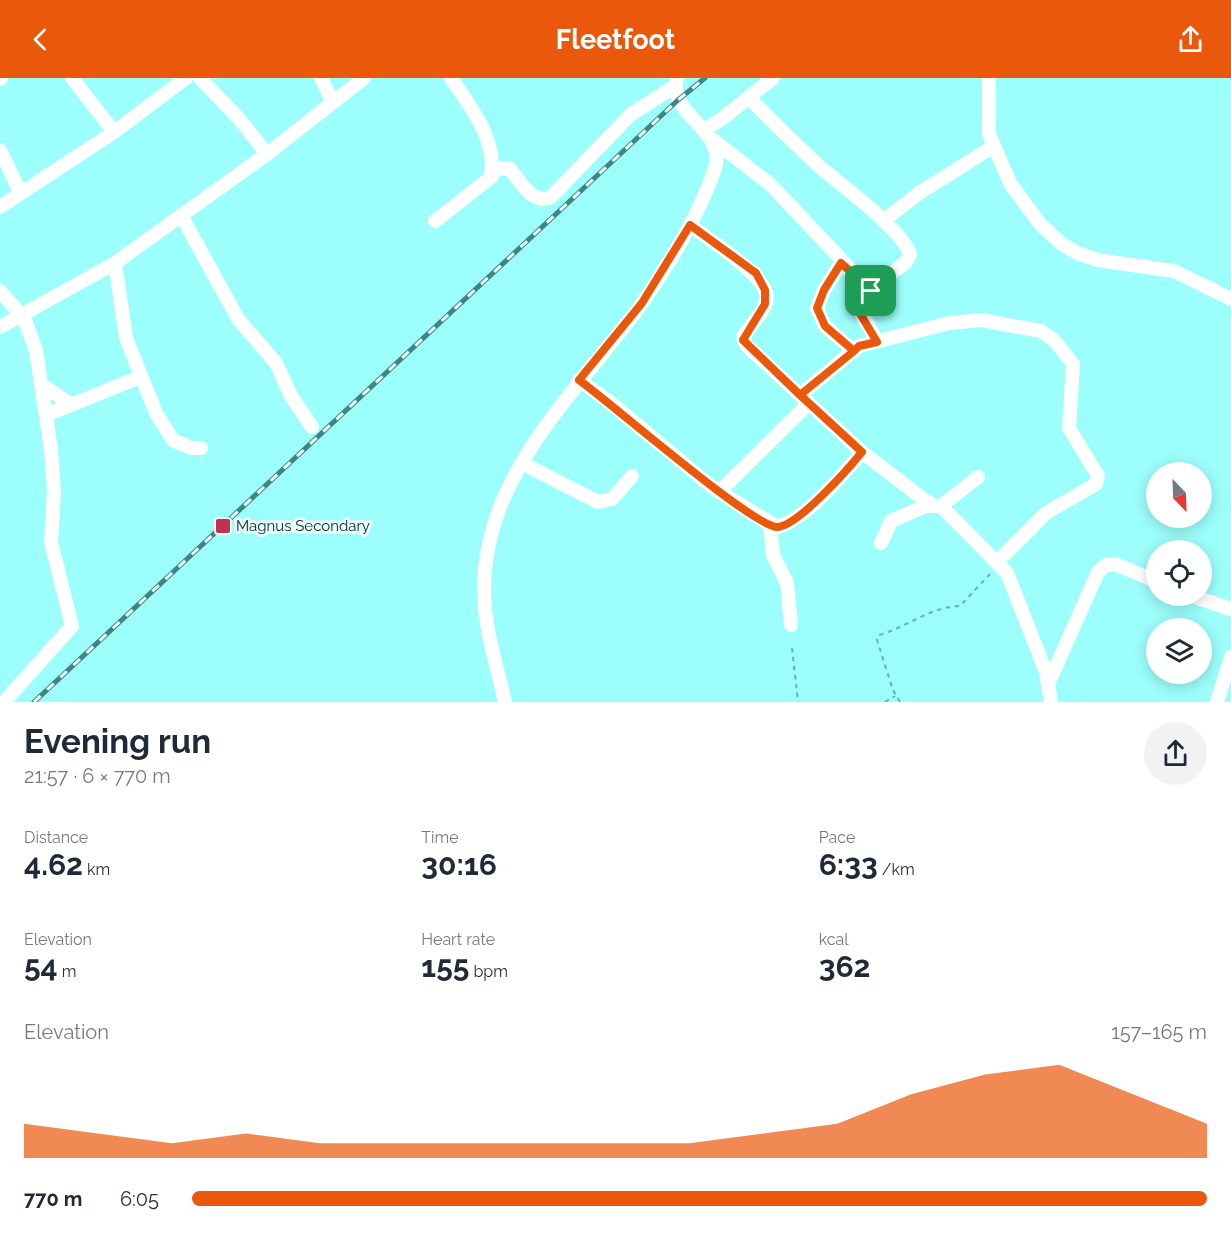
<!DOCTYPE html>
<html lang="en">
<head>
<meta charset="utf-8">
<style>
	:root { --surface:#fff; --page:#f2f2f3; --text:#1f2937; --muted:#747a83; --accent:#ea580c }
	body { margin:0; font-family:Raleway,sans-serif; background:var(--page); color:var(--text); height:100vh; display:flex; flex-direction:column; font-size:22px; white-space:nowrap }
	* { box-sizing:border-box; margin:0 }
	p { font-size:20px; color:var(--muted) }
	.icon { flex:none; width:33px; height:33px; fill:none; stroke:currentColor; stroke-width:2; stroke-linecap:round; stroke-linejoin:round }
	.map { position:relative; height:624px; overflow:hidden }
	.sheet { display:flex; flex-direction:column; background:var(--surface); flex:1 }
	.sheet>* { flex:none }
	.needle { width:39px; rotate:157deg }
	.tools { position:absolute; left:1146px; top:384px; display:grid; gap:12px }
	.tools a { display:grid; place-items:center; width:66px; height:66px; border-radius:50%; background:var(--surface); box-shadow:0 3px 15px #0003; font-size:30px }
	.pin { position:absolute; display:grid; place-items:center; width:51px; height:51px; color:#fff; margin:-26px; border-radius:12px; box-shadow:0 3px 9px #0006 }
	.round { display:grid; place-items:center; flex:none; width:63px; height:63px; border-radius:32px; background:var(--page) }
	.head { display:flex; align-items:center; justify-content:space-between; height:102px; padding:0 24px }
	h1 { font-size:33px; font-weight:700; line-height:45px }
	.figures { display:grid; grid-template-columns:repeat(3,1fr); gap:9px; height:102px; padding:6px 24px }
	.figures div { display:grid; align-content:center }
	.figures b { font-size:30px; font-weight:700 }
	.figures small { font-size:16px; font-weight:400 }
	.figures p { font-size:16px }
	.chart { height:168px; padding:12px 24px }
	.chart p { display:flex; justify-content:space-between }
	.chart svg { width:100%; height:108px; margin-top:6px; fill:var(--accent); opacity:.7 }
	ul { padding:0 24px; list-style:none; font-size:20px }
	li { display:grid; grid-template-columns:96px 72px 1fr; align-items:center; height:45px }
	li i { height:15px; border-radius:8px; background:var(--accent) }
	header { display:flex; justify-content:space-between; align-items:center; height:78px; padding:0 24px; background:var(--accent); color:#fff; font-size:27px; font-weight:700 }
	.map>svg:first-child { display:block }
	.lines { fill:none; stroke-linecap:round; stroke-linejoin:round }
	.path { stroke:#63b3b1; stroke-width:2; stroke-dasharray:4.5 4.5; stroke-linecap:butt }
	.minor { stroke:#fff; stroke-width:14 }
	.rail-casing { stroke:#418583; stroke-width:5 }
	.rail { stroke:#eafcfb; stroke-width:3; stroke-dasharray:9; stroke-linecap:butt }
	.route-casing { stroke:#fff; stroke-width:12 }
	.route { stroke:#ea580c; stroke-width:8 }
	.poi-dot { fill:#c0304f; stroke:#eafcfb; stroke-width:2 }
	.labels { text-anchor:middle; stroke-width:6; stroke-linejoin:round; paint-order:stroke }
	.poi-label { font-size:15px; fill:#002d2d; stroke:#eafcfb; text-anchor:start }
</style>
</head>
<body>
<header><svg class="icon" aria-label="back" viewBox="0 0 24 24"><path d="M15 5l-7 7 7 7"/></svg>Fleetfoot<svg class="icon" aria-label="share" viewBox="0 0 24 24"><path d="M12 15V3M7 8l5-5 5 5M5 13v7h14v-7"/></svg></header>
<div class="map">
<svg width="1231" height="624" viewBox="0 0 1231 624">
	<rect width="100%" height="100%" fill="#9cfffc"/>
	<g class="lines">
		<path class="path" d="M792,570l6,54
			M885,624l10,-6
			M900,624l-7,-12 -16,-50 2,-5c29,-8 50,-28 81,-29l30,-32"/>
		<path class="minor" d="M72,0l42,54
			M200,0l41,43 26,33
			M321,0l11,23
			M451,0c19,28 46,62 40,97
			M989,0v56l5,12 16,37 30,41 22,20 15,9 21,7 76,11 57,28
			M0,1l1,-1
			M748,19c23,23 46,46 70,68 21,19 86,65 92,90l-5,8 -33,25 -13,20 18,33
			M703,52l16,-9 54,-43
			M712,61l59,46 100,106
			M0,72l20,42
			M0,129l114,-75 72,-54
			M181,137l57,104 38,44 15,33 21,31
			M435,143l56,-44 5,-8 13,-1c11,13 24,38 42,29l79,-82 45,-29
			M883,143l36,-28 75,-47
			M690,147c18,14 76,50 77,72 0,12 -17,29 -24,39l3,9 116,107 60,46 12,8h7l66,67 39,99 5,30
			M115,185l11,75 30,75 17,27 18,8h10
			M841,185l-17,27 -7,18 8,18 29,25
			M0,213l22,25
			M0,249l115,-64 152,-109 97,-76
			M579,302l36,26 97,81 65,40c31,-9 64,-51 85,-75
			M42,307l30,20
			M800,317l59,-49 90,-23 32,-3 60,11 13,9 19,24 -4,64 29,48 -2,8 -50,29 -48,48
			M46,337l94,-38
			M522,385l76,39 14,-3 20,-23
			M719,414l90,-89
			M941,428l37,-29
			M770,446l3,31 14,28 4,42
			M881,465l10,-22 34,-15h9
			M1192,518l39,13
			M1049,604l49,-110 8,-7 9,-1 41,17
			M4,624l68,-76 -21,-84 3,-50 -3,-42 -15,-99 -13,-36
			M505,624c-8,-36 -21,-74 -21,-111 -1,-118 94,-199 158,-288 27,-38 58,-90 73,-135 12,-38 -49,-54 -38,-90
			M1217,624l14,-45"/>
		<g class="rail-casing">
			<path id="rail" d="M34,624l644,-602 27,-22"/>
		</g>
		<use href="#rail" class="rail"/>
	</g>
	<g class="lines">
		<g class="route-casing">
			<path id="route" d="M871,213l-12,17v4l18,30 -18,4 -5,5 -54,44 -57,-55 22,-36v-14l-9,-17 -66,-48 -48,78 -63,77c32,23 173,146 198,147 20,0 72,-59 85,-75l-62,-57 54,-44 -29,-25 -8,-18 7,-18 17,-27 30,28"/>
		</g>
		<use href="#route" class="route"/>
	</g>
	<rect class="poi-dot" x="215" y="440" width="16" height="16" rx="3"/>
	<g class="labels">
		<g class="poi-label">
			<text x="236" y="453">Magnus Secondary</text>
		</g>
	</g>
</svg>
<div class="tools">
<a><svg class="needle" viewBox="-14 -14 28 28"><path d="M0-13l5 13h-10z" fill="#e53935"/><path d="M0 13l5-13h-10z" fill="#747a83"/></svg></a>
<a><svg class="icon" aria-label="locate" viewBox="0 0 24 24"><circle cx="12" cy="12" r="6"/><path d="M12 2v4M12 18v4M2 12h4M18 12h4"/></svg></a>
<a><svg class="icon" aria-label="layers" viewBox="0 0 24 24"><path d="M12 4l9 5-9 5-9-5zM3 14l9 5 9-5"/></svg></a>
</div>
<div class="pin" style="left:871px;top:213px;background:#1e9e55"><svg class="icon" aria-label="arrive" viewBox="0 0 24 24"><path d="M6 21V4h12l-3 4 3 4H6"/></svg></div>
</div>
<section class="sheet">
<div class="head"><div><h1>Evening run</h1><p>21:57 · 6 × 770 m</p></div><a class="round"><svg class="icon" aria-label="share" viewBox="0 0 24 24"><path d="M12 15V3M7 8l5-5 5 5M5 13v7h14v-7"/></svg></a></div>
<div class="figures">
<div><p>Distance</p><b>4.62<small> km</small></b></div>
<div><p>Time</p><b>30:16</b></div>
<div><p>Pace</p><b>6:33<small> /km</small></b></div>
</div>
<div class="figures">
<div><p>Elevation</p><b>54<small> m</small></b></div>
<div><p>Heart rate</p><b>155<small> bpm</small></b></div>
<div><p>kcal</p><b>362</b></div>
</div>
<div class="chart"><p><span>Elevation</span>157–165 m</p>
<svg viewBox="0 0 160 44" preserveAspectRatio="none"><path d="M0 44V30L10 34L20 38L30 34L40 38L50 38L60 38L70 38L80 38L90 38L100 34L110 30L120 18L130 10L140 6L150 18L160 30V44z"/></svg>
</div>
<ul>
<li><b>770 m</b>6:05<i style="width:100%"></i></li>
</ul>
</section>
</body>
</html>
